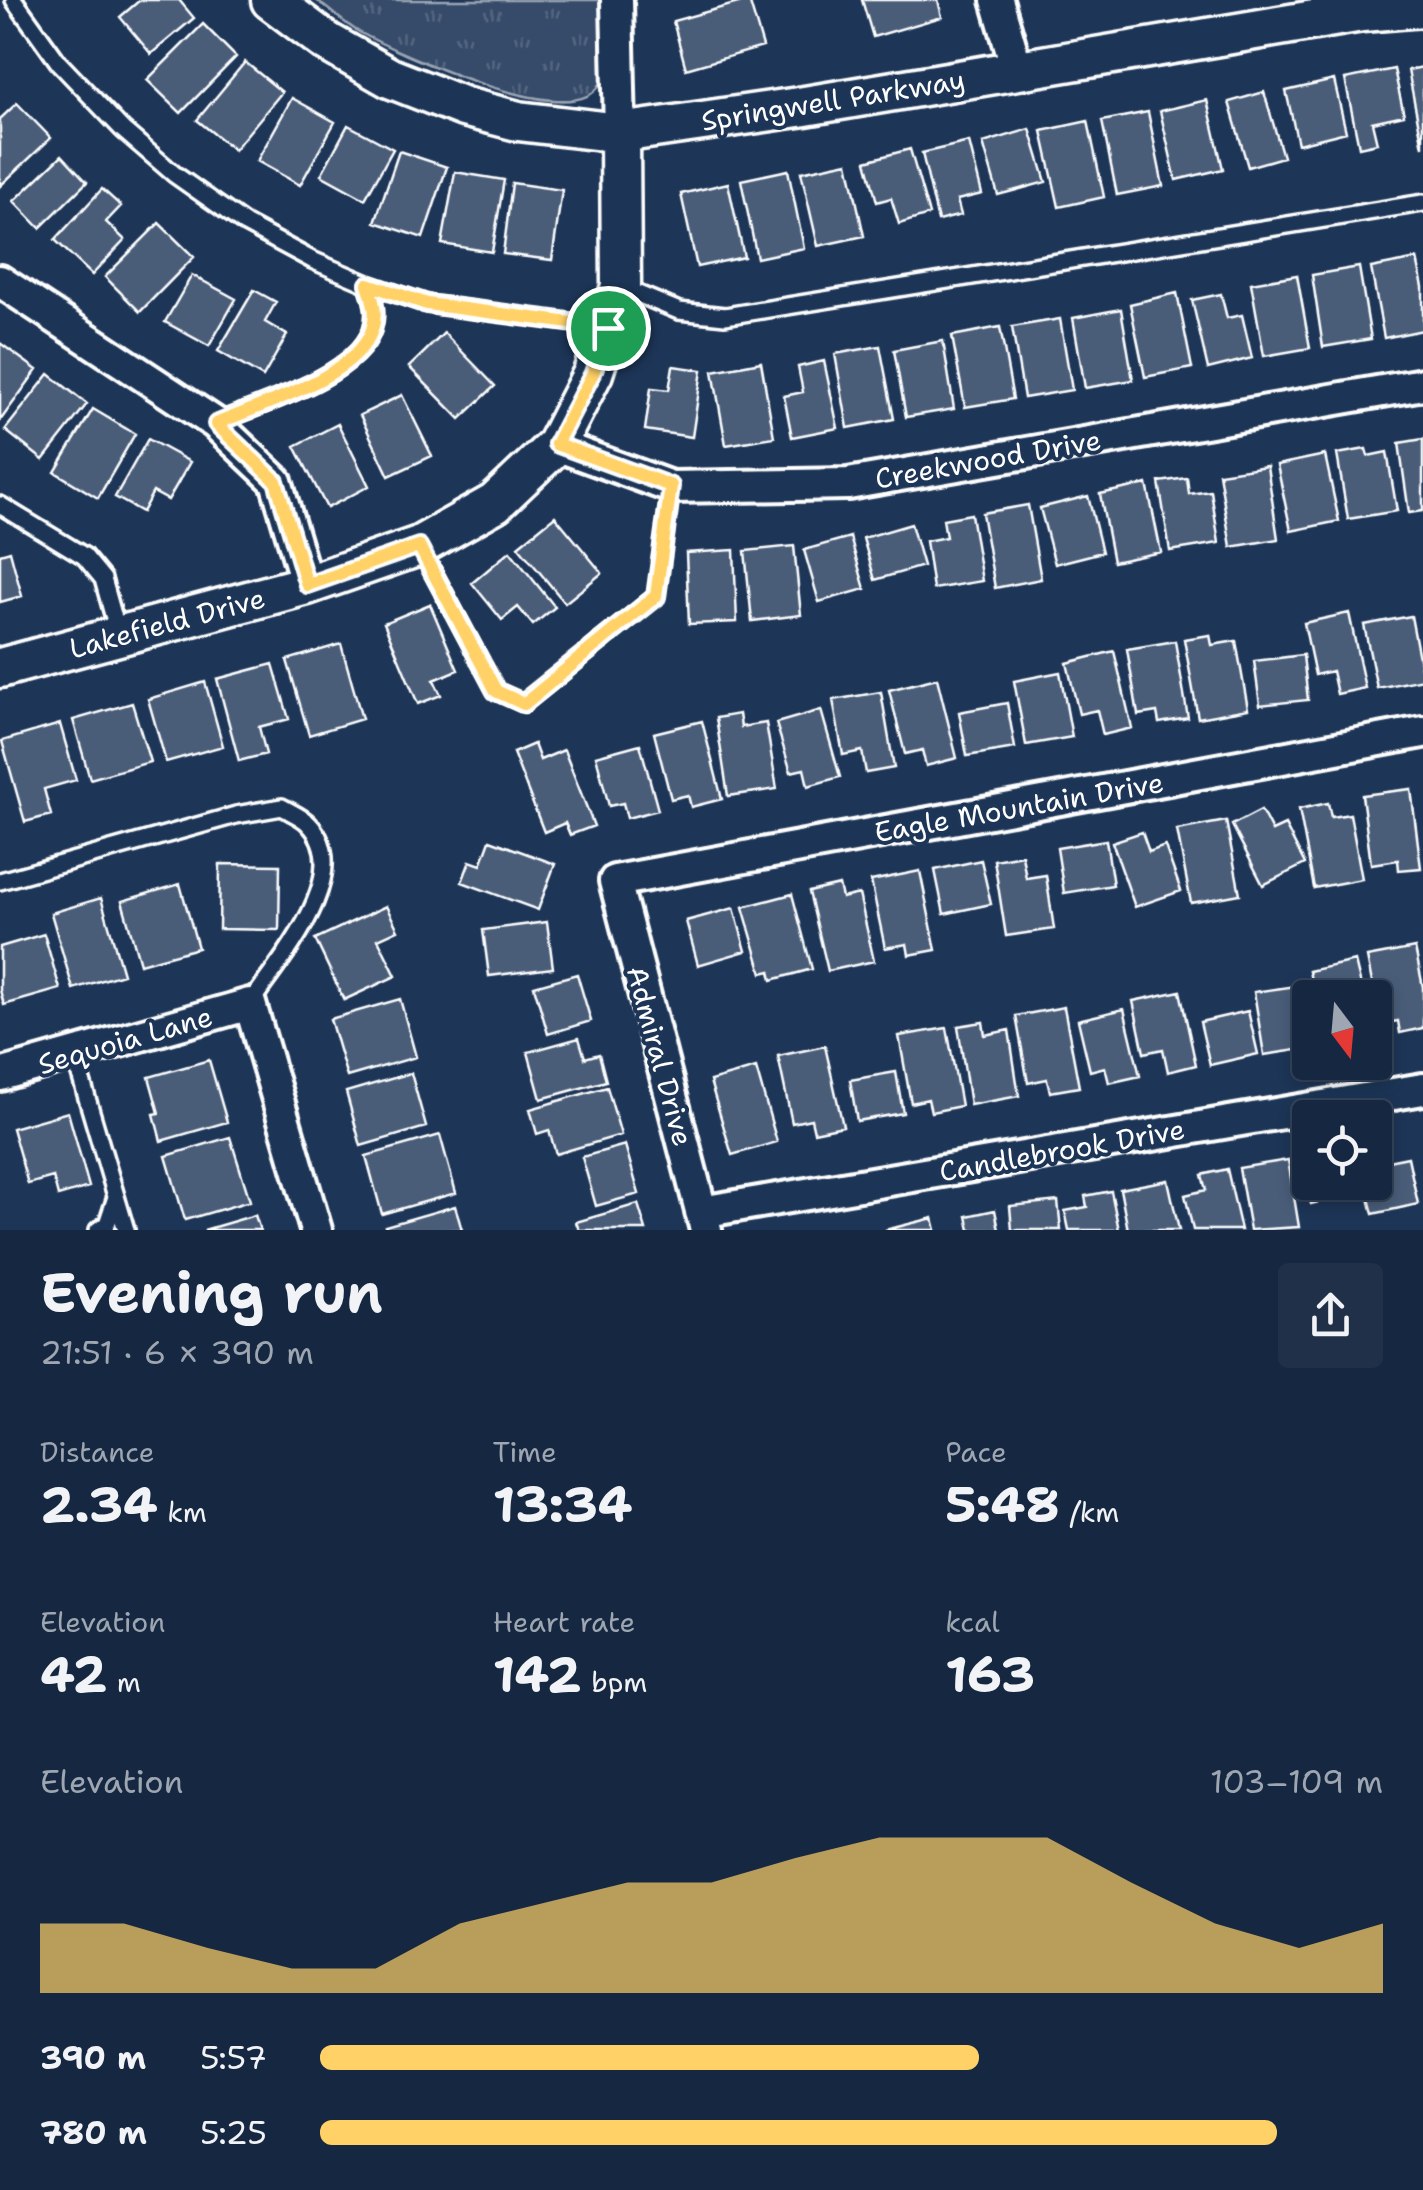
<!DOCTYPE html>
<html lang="en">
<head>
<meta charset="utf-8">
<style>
	:root { --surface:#162841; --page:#1f3048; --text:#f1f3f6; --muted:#9ea6b1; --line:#35445a; --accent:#ffd166 }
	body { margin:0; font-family:"Shantell Sans",sans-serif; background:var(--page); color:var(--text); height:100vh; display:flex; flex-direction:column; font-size:38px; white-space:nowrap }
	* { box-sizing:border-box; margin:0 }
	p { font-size:32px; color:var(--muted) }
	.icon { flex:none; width:55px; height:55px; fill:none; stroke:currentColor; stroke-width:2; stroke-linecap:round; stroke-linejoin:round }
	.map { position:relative; height:1230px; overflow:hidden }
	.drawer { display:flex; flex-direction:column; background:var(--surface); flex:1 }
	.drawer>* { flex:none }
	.needle { width:65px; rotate:164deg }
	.buttons { position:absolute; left:1292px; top:980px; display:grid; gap:20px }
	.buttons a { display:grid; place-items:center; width:100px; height:100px; border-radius:10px; background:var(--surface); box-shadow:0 5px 15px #0003,0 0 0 2px var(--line); font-size:50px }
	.pin { position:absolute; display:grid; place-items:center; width:85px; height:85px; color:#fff; margin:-42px; border:5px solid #fff; border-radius:50%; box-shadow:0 2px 10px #0007 }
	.round { display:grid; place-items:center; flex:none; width:105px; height:105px; border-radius:10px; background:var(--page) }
	.headline { display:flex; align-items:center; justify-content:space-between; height:170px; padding:0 40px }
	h1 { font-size:55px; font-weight:700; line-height:75px }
	.stats { display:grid; grid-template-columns:repeat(3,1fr); gap:15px; height:170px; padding:10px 40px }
	.stats div { display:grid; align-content:center }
	.stats b { font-size:50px; font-weight:700 }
	.stats small { font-size:28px; font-weight:400 }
	.stats p { font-size:28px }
	.chart { height:280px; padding:20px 40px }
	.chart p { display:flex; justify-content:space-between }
	.chart svg { width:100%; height:180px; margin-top:10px; fill:var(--accent); opacity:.7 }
	ul { padding:0 40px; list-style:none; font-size:32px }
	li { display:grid; grid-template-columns:160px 120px 1fr; align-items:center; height:75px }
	li i { height:25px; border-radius:12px; background:var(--accent) }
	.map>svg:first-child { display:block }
	.park { fill:url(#park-tufts); stroke:#9aa5b4; stroke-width:2.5 }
	.building { fill:#4a5d79; stroke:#fff; stroke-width:2.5 }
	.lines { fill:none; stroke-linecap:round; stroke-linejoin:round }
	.service-casing { stroke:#fff; stroke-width:22 }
	.minor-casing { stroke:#fff; stroke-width:38 }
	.tertiary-casing { stroke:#fff; stroke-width:45 }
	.service { stroke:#1d3557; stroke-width:15 }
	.minor { stroke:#1d3557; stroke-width:30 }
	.tertiary { stroke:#1d3557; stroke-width:38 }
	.route-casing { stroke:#fff; stroke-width:20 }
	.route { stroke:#ffd166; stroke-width:12 }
	.labels { text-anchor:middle; stroke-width:8; stroke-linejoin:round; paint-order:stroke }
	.street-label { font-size:28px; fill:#fff; stroke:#1d3557 }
</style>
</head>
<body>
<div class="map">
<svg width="1423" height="1230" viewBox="0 0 1423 1230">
	<defs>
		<pattern id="park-tufts" width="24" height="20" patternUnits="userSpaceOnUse" patternTransform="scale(2.5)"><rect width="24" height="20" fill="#364b69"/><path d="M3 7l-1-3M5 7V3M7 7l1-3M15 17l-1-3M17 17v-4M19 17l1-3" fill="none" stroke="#546680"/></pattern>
	</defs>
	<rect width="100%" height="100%" fill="#1d3557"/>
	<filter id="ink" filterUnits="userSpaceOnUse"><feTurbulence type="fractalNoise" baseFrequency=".01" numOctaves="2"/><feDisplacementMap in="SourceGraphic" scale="20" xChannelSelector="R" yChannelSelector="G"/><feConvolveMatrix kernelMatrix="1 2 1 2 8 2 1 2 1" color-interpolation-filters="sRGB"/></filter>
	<g filter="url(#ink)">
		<path class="park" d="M316,0h285c1,21 8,66 -1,84 -25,51 -204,-32 -241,-52 -15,-9 -29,-22 -43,-32z"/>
		<path class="building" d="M140,0h39l15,18 -43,36 -31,-37z
			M749,0l14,47 -77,22 -13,-48z
			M862,0h76l4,17 -69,20z
			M203,24l33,33 -55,56 -34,-33z
			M245,62l37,30 -48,58 -37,-30z
			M1423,67v80l-15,-77z
			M1394,69l10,46 -32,7 5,21 -18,4 -14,-68z
			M1334,80l12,52 -48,12 -12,-53z
			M1264,92l19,65 -35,10 -19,-65z
			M292,98l43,24 -35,63 -43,-24z
			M1207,100l16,69 -47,11 -16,-69z
			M17,103l34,35 -51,48v-67z
			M1148,112l15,74 -46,9 -15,-74z
			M1088,121l16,76 -45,10 -17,-76z
			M348,125l45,24 -28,50 -44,-24z
			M1030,129l16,53 -48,13 -15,-52z
			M969,142l13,52 -25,6 4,15 -23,6 -16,-68z
			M910,149l19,66 -30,9 -8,-26 -14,4 -11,-41z
			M399,151l48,16 -24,71 -48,-16z
			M62,155l25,27 -47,46 -26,-27z
			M848,162l16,74 -46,10 -17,-74z
			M788,170l16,78 -47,10 -16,-78z
			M455,172l49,8 -12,72 -50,-8z
			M512,183l50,7 -10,70 -49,-6z
			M728,183l16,74 -47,10 -16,-73z
			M102,189l19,17 -15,16 19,18 -33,35 -37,-35z
			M159,223l35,34 -54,55 -35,-35z
			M1417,259l6,28v43l-39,8 -13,-70z
			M1359,267l12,72 -48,8 -11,-72z
			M192,275l44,24 -27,47 -44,-24z
			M1297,275l13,73 -46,8 -13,-73z
			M254,290l22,12 -11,20 22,13 -24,42 -45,-26z
			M1177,293l15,75 -47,9 -15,-73z
			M1221,294l6,24 15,-3 10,43 -44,11 -16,-69z
			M1121,309l12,71 -48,8 -12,-70z
			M1060,319l12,71 -48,8 -12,-71z
			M1000,327l13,72 -48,8 -13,-71z
			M444,333l51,53 -35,33 -51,-52z
			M943,341l11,68 -48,8 -12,-67z
			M0,343l37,27 -37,51z
			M880,346l14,73 -46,9 -13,-74z
			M824,361l14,67 -46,9 -8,-41 19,-4 -5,-25z
			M761,362l13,75 -48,8 -13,-74z
			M673,366l29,4 -10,67 -47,-7 6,-42 18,2z
			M49,374l38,30 -44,56 -38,-30z
			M402,395l30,61 -43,20 -29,-61z
			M93,409l42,25 -37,64 -43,-26z
			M338,424l31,62 -42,22 -32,-62z
			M148,439l42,23 -22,38 -15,-8 -11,20 -27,-15z
			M1423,439v72l-14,2 -10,-70z
			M1366,449l2,7 19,-4 10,59 -49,8 -11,-65z
			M1325,455l14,66 -48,10 -14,-66z
			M1267,466l11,73 -47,8 -12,-74z
			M1187,478l2,16 22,-3 8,52 -49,8 -11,-69z
			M1147,484l14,68 -48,10 -13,-68z
			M1088,496l14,56 -47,12 -15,-56z
			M1028,505l13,74 -46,9 -13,-75z
			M971,514l11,67 -49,8 -7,-48 20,-4 -3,-18z
			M555,516l47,57 -37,30 -47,-57z
			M911,524l12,42 -48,14 -12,-42z
			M850,537l15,52 -46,13 -15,-52z
			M794,546l7,69 -49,6 -7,-70z
			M734,550l3,72 -48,2 -3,-71z
			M10,551l12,45 -22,6v-48z
			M510,551l45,56 -22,18 -15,-18 -16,13 -30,-37z
			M430,604l28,66 -24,10 7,15 -23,9 -34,-81z
			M1349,613l16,75 -28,6 -5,-23 -17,4 -11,-52z
			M1411,616l12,63 -46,9 -13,-63z
			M1210,635l2,10 24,-4 12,68 -50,9 -14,-79z
			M1175,641l13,77 -29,5 -2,-11 -19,3 -11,-66z
			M341,644l21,75 -53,16 -22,-75z
			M1114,651l18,77 -29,7 -6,-25 -18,4 -12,-51z
			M1303,655l5,45 -48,5 -6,-44z
			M273,664l16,55 -30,8 7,27 -27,7 -22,-82z
			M1060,672l12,65 -46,8 -12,-64z
			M937,678l20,80 -31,8 -4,-16 -17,4 -16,-64z
			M205,682l18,64 -57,16 -18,-63z
			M881,692l13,76 -28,5 -4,-22 -19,4 -10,-55z
			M132,703l18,59 -60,17 -17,-59z
			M1007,703l8,45 -48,8 -8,-44z
			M821,710l19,67 -32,9 -4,-17 -13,3 -15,-49z
			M739,714l2,13 25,-4 11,66 -49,7 -12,-78z
			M702,721l20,78 -31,8 -3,-12 -17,4 -17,-66z
			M60,724l16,56 -32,9 7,26 -26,7 -23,-81z
			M534,744l6,16 24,-10 30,76 -24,9 -5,-12 -21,9 -31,-79z
			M640,744l18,66 -31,8 -4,-15 -14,3 -13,-50z
			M1411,789l10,79 -22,2 -1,-10 -27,4 -9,-69z
			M1328,803l3,14 19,-3 12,65 -48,9 -15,-79z
			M1261,810l11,21 13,-6 20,39 -42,21 -31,-60z
			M1226,821l14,73 -49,9 -14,-73z
			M1142,832l7,20 16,-6 16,45 -46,16 -23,-65z
			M490,840l65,24 -17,46 -76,-28 8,-21 11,4z
			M1106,840l7,45 -49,8 -7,-45z
			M1022,855l4,23 20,-3 8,54 -48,7 -12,-76z
			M981,860l10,44 -47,10 -9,-44z
			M220,864l60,1 -1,65 -60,-1z
			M920,871l16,79 -27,5 -2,-11 -22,4 -14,-67z
			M180,884l18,64 -58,16 -18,-63z
			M839,885l3,13 17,-4 15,67 -46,10 -19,-79z
			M792,894l20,75 -40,11 -2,-9 -8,2 -19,-66z
			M101,898l22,76 -50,15 -22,-76z
			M386,906l12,24 -20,9 18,37 -52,24 -29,-61z
			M734,908l12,43 -48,14 -12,-44z
			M547,922l6,46 -64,8 -6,-46z
			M44,934l16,55 -56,16 -4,-15v-43z
			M1415,948l8,39v41l-23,5 -2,-12 -18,3 -13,-67z
			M1355,961l9,37h-49l-6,-27z
			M577,974l14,47 -43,13 -14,-48z
			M1303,985l7,63 -46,7 -10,-63z
			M1180,991l16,74 -28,7 -5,-23 -19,4 -11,-52z
			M400,999l16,58 -69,20 -17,-58z
			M1064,1007l15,80 -29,5 -3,-13 -19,4 -12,-67z
			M1124,1009l16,67 -31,7 -4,-16 -15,4 -12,-51z
			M1248,1011l10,43 -48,11 -10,-43z
			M983,1022l2,13 24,-5 10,66 -49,9 -12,-79z
			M947,1028l14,78 -30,6 -3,-13 -17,4 -12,-67z
			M579,1038l6,20 14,-4 7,27 -65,18 -13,-47z
			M825,1046l18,80 -29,6 -3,-13 -19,4 -14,-67z
			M209,1060l18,62 -66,19 -7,-27 5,-1 -10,-36z
			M756,1068l21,74 -45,13 -22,-74z
			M896,1072l7,41 -46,8 -7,-41z
			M411,1073l15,54 -65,19 -15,-54z
			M607,1087l14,48 -65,19 -7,-24 -12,4 -7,-25z
			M68,1112l21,75 -31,9 -5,-19 -25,7 -16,-56z
			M440,1135l16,58 -74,21 -16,-58z
			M230,1137l20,64 -65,19 -19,-64z
			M1383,1142l5,19 20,-4 10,47 -45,10 -8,-32h10v-38z
			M625,1145l14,49 -43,12 -14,-49z
			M1310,1158v24h46l2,10 -47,12 -11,-44z
			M1288,1160l11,67 -49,3 -11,-62z
			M1227,1169l14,61h-48l-8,-35 21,-5 -4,-15z
			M1168,1180l11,50h-51l-8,-41z
			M1111,1191l8,39h-50l-4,-19 22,-4 -2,-11z
			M1058,1201l3,29h-49l-2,-24z
			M638,1204l8,26h-67l-3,-8z
			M455,1206l7,24h-76l-1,-4z
			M995,1210l4,20h-29l-3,-14z
			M255,1215l5,15h-56z
			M933,1218l3,12h-51z"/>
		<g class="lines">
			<g class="service-casing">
				<path id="service" d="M14,0l45,63 64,67 51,44 71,50 67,36 56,24 59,20 181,23
					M621,287l58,24 46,5 698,-113
					M215,423c45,-19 141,-46 157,-93 6,-17 1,-30 -4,-46
					M0,505l84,51 19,23 16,57
					M419,546l77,145 27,12 133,-106 15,-110
					M0,881l236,-66 46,-8c8,5 21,10 27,17 48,50 -31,138 -59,180
					M74,1054l52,176
					M98,1230l9,-6 9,-27"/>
			</g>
			<g class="minor-casing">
				<path id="minor" d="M617,0l3,133
					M997,0l20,69
					M0,281l215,142 61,58 31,104
					M556,445l115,42 177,-3 575,-100
					M0,1075l250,-71 66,226
					M701,1212l722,-123
					M706,1230l-91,-349 808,-149"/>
			</g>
			<g class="tertiary-casing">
				<path id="tertiary" d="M271,0l56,42 63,36 74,29 54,14 102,12 179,-26 563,-95 61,-5
					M0,668l307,-83 112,-39 76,-43 61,-58 37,-72 28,-86 -1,-154"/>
			</g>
			<use href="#service" class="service"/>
			<use href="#minor" class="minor"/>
			<use href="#tertiary" class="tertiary"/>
		</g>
	</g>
	<g class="lines" filter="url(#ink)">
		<g class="route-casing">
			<path id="route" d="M368,284l59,20 181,24 -15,45 -37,71 115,42 -15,110 -132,108 -28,-13 -77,-145 -112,39 -31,-104 -60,-57c43,-19 140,-47 156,-94 6,-17 1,-30 -4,-46z"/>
		</g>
		<use href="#route" class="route"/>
	</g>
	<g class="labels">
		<g class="street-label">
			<text transform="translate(833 100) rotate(-9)" y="10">Springwell Parkway</text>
			<text transform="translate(988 459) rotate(-10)" y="10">Creekwood Drive</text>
			<text transform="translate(167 623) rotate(-15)" y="10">Lakefield Drive</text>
			<text transform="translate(1019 807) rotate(-10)" y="10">Eagle Mountain Drive</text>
			<text transform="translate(125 1040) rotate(-16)" y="10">Sequoia Lane</text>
			<text transform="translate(660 1056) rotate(75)" y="10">Admiral Drive</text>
			<text transform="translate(1062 1150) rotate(-10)" y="10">Candlebrook Drive</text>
		</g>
	</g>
</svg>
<div class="buttons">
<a><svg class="needle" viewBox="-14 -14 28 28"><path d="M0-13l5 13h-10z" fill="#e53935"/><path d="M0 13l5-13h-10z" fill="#9ea6b1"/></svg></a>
<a><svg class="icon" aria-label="locate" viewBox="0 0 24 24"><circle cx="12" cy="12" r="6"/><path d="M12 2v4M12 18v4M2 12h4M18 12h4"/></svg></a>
</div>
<div class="pin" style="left:608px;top:328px;background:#1e9e55"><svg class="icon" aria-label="arrive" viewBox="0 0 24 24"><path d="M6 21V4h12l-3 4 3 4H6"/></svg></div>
</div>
<section class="drawer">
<div class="headline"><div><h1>Evening run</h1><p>21:51 · 6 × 390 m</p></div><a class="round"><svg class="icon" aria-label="share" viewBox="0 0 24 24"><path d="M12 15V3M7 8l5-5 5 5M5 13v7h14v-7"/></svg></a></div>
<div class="stats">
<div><p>Distance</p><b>2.34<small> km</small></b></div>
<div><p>Time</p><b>13:34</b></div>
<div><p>Pace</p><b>5:48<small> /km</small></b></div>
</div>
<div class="stats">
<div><p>Elevation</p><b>42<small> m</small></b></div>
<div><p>Heart rate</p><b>142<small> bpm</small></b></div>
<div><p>kcal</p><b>163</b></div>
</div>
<div class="chart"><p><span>Elevation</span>103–109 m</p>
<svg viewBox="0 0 160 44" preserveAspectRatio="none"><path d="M0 44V27L10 27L20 33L30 38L40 38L50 27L60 22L70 17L80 17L90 11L100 6L110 6L120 6L130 17L140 27L150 33L160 27V44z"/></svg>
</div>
<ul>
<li><b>390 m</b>5:57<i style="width:62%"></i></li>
<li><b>780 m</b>5:25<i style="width:90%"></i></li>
</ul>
</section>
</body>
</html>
